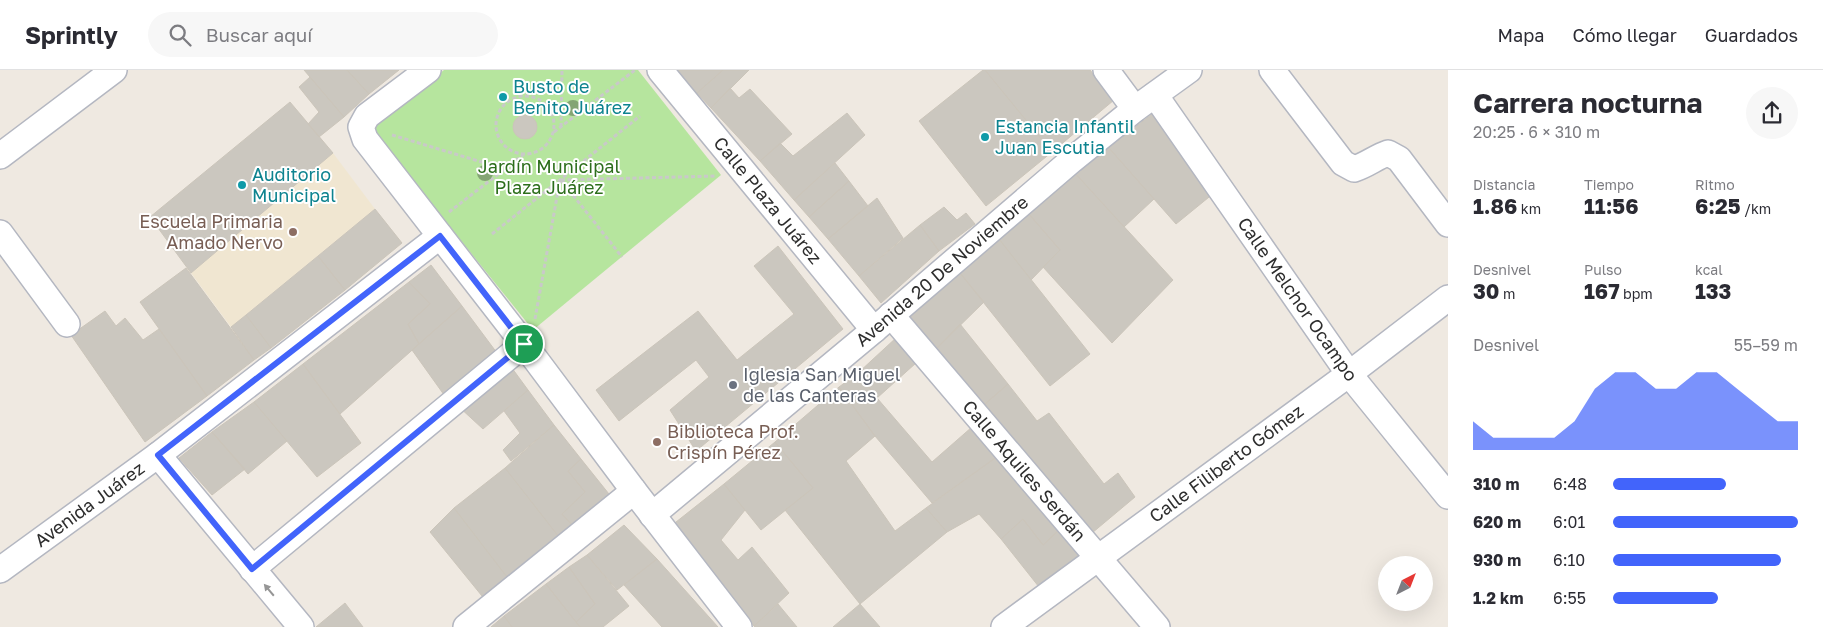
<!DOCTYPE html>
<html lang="es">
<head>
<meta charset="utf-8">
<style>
	:root { --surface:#fff; --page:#f7f7f7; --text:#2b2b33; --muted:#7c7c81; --line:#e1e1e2; --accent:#4264fb }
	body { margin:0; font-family:"Golos Text",sans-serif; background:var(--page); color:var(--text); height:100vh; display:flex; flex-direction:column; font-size:19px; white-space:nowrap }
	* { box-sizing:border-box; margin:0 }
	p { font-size:16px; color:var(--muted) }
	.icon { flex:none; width:28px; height:28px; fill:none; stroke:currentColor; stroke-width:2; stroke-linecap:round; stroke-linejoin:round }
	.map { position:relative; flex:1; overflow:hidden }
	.details { display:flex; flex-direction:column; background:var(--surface); width:375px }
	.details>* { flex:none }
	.needle { width:32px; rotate:42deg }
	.fabs { position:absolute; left:1378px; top:486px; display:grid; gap:10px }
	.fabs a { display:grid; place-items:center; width:55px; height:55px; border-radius:50%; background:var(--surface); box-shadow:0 5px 20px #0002; font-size:25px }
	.pin { position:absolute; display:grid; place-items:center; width:42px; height:42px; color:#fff; margin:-21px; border:2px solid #fff; border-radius:50%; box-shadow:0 1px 5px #0007 }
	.round { display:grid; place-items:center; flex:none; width:52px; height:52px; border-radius:26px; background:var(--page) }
	.overview { display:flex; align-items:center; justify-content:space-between; height:85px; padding:0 25px }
	h1 { font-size:28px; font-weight:700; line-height:38px }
	.figures { display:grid; grid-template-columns:repeat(3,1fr); gap:8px; height:85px; padding:5px 25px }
	.figures div { display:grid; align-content:center }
	.figures b { font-size:21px; font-weight:700 }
	.figures small { font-size:14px; font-weight:400 }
	.figures p { font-size:14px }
	.chart { height:140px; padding:10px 25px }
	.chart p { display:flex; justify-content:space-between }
	.chart svg { width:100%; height:90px; margin-top:5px; fill:var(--accent); opacity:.7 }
	ul { padding:0 25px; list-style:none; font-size:16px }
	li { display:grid; grid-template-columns:80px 60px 1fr; align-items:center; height:38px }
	li i { height:12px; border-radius:6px; background:var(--accent) }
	header { display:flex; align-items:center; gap:30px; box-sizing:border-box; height:70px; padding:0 25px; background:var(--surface); border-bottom:1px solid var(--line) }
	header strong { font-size:24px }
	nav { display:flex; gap:28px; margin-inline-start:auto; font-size:18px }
	.search { width:350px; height:45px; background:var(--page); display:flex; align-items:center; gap:12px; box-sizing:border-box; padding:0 18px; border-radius:28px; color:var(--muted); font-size:19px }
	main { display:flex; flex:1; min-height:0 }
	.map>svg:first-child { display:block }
	.education { fill:#f0e6d1 }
	.green { fill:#b6e59e }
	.building { fill:#cbc7bf; stroke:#cbc5ba }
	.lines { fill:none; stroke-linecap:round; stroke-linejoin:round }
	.minor-casing { stroke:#b4b7c1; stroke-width:28 }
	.path { stroke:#c9c9c9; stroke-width:3; stroke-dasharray:4 2.5; stroke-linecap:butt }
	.minor { stroke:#fff; stroke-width:25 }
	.tree { fill:#84a574 }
	.oneway { fill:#969696 }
	.route-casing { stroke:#fff; stroke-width:10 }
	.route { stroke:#4264fb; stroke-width:6 }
	.culture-dot { fill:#0f9aa8; stroke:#fff; stroke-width:2 }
	.education-dot { fill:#8d6e63; stroke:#fff; stroke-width:2 }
	.worship-dot { fill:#6b7280; stroke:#fff; stroke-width:2 }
	.labels { text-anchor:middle; stroke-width:4; stroke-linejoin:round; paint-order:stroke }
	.culture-label { font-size:18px; fill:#0d838f; stroke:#fff; text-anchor:start }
	.park-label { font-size:18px; fill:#2c6e1b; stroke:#fff }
	.street-label { font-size:18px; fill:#2e2e2e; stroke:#fff }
	.education-label { font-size:18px; fill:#785e54; stroke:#fff; text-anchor:end }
	.worship-label { font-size:18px; fill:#5b616d; stroke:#fff; text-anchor:start }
</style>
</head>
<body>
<header>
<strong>Sprintly</strong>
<div class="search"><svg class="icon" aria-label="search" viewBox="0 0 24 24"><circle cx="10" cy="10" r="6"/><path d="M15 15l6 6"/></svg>Buscar aquí</div>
<nav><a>Mapa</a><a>Cómo llegar</a><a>Guardados</a></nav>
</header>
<main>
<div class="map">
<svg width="1448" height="557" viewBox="0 0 1448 557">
	<rect width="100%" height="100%" fill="#efe9e1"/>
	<path class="education" d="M333,83l42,56 -144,118 -40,-54z"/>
	<path class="green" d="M444,0h194l83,105 -188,155 -163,-202z"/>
	<path class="building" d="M304,0h43l22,24 -25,23z
		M347,0h52l-30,24z
		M675,0h48l-26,23z
		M723,0h26l-38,38 -14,-15z
		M983,0h2l67,82 -66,54 -67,-85z
		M985,0h105l24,30 -62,52z
		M310,7l34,40 -25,20 -11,-13 11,-12 -20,-25z
		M730,18l9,10 11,-9 42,45 -32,27 -49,-53z
		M290,32l43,51 -142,120 -41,-56z
		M847,43l18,22 -71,65 -34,-39 20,-18 13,13z
		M1152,44l62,79 -38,31 -67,-76z
		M513 57a12 12 0 1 1 24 0a12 12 0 1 1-24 0Z
		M1109,78l45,51 -30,28 -50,-55z
		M835,93l14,18 -40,36 -15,-17z
		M1074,102l99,108 -61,63 -69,-76 17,-17 -32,-37z
		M849,111l19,25 -40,33 -19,-22z
		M877,128l26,40 -44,38 -31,-37z
		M944,137l13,13 9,-7 9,11 -36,27 -19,-26z
		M375,139l27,34 -57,47 -27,-34z
		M1028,143l32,37 -29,30 -32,-41z
		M920,155l19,26 -58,52 -22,-27z
		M999,169l91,115 -40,32 -90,-113z
		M778,176l65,83 -147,122 -26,-41 39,-33 -13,-17 -77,61 -23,-31 102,-79 39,49 57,-46 -40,-48z
		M318,186l27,34 -74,58 -25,-33z
		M431,195l31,41 -43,38 -11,-20 22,-20 -21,-22z
		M186,198l68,92 -47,36 -67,-94z
		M960,203l24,29 -48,47 -27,-31z
		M409,212l21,22 -22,20 11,20 -79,70 -37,-50z
		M462,236l38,51 -53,42 -35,-49z
		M105,241l11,15 9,-8 18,22 16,-11 48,67 -62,46 -74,-107z
		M246,245l25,33 -17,12 -23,-33z
		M960,254l48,60 -23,20 -49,-55z
		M897,267l19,26 -39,35 -19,-25z
		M303,294l58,79 -44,34 -63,-75z
		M509,294l19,26 -45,39 -25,-23z
		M858,303l19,25 55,64 40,-35 26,29 -66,47 -57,-67 -36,-49z
		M1008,314l29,37 12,-8 55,71 14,-11 17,24 -43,36 -107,-129z
		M839,317l36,49 -29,25 49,70 31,-23 21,24 -87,72 -75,-94 28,-22 -38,-46z
		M528,320l26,35 -43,36 -8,-11 17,-17 -16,-22z
		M254,332l33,39 -39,33 -36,-42z
		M554,355l27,34 -13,12 17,21 -23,22 10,11 -13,12 -54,-69z
		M212,362l33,37 -33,26 -33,-37z
		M775,372l38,46 -52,42 -37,-46z
		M998,386l61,74 -16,15 -20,-26 -22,20 -22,-25 -32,18 -21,-24z
		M581,389l28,35 -37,31 -10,-11 23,-22 -17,-21z
		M505,398l54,69 -52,40 -53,-69z
		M724,414l21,26 -24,30 17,20 14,-13 37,46 -35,33 -83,-100z
		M454,438l53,69 -25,19 -52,-64z
		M1023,449l20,26 16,-15 21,25 -41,32 -38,-48z
		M624,455l33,34 -40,31 -30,-35z
		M587,485l42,51 -26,21h-23l-4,-5 19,-18 -26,-37z
		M657,489l61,68h-56l-38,-42z
		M569,497l26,37 -19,18 -30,-38z
		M546,514l30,38 4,5h-68l-8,-11z
		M345,533l18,24h-47z
		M778,534l19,23h-42l-1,-1z
		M860,534l20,23h-47z
		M504,546l8,11h-21z"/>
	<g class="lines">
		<g class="minor-casing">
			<g id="minor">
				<path d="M428,0l-61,46 -6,11 4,12 159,205 110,147 105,136"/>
				<path id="s1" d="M660,0l214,260"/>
				<path d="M1106,0l29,39"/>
				<path d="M1272,0l71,93 11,6c13,-4 22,-12 34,-16l11,6 49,65"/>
				<path id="s2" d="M1155,25l194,279 99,122"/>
				<path d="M0,86l114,-86"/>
				<path d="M0,163l67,91"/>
				<path id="s3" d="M891,245l266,312"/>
				<path d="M158,385l143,172"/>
				<path id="s4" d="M652,445l222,-185 198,-170 63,-51 54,-39"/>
				<path d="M252,499l272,-225"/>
				<path id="s5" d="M0,500l158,-115 282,-219"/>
				<path d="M466,557l168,-136"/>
				<path id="s6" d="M1004,557l345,-253 99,-76"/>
			</g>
		</g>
		<path class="path" d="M496 55a29 29 0 1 1 58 0a29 29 0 1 1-58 0Z
			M561,57l1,-57
			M554,62l81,-62
			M392,65l113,34
			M561,110l156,-4
			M561,110l61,77
			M449,142l74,-57
			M492,164l148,-118
			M535,249l25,-139"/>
		<use href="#minor" class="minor"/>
	</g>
	<g class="tree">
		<circle cx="573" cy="38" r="8"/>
		<circle cx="485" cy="103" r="8"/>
	</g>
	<defs><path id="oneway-solid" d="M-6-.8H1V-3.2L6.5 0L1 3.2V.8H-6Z" transform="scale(1.25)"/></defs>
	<use class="oneway" href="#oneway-solid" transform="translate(269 520) rotate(-130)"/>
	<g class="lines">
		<g class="route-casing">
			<path id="route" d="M440,166l84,108 -272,225 -94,-114z"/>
		</g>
		<use href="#route" class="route"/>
	</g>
	<g class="culture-dot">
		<circle cx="503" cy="27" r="5"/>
		<circle cx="985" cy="67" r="5"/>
		<circle cx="242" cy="115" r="5"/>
	</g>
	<g class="education-dot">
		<circle cx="293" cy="162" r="5"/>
		<circle cx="657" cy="372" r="5"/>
	</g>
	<circle class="worship-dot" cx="733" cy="315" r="5"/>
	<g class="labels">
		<g class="culture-label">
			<text x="513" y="23">Busto de<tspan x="513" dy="21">Benito Juárez</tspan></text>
			<text x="995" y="63">Estancia Infantil<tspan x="995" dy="21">Juan Escutia</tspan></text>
			<text x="252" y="111">Auditorio<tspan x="252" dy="21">Municipal</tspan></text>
		</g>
		<g class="park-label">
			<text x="549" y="103">Jardín Municipal<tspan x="549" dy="21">Plaza Juárez</tspan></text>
		</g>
		<g class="street-label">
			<text dy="6" stroke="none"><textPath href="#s1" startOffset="169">Calle Plaza Juárez</textPath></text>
			<text dy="6" stroke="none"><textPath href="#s4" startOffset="379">Avenida 20 De Noviembre</textPath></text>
			<text dy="6" stroke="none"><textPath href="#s2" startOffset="249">Calle Melchor Ocampo</textPath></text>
			<text dy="6" stroke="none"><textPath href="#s6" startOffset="276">Calle Filiberto Gómez</textPath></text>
			<text dy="6" stroke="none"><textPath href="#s3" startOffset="205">Calle Aquiles Serdán</textPath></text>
			<text dy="6" stroke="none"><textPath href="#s5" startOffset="111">Avenida Juárez</textPath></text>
		</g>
		<g class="education-label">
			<text x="283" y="158">Escuela Primaria<tspan x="283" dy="21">Amado Nervo</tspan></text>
			<text x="667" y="368" text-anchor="start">Biblioteca Prof.<tspan x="667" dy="21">Crispín Pérez</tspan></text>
		</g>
		<g class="worship-label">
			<text x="743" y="311">Iglesia San Miguel<tspan x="743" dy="21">de las Canteras</tspan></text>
		</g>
	</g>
</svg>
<div class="fabs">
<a><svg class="needle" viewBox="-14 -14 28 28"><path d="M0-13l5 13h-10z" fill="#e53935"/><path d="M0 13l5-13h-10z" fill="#7c7c81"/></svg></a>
</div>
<div class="pin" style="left:524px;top:274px;background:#1e9e55"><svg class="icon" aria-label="arrive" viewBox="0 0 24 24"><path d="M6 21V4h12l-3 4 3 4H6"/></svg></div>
</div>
<section class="details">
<div class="overview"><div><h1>Carrera nocturna</h1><p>20:25 · 6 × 310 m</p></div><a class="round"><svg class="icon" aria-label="share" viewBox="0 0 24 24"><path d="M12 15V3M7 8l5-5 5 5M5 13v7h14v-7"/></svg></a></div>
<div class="figures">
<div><p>Distancia</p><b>1.86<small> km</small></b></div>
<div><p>Tiempo</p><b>11:56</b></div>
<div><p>Ritmo</p><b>6:25<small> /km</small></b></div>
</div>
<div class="figures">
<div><p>Desnivel</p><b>30<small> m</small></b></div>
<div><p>Pulso</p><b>167<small> bpm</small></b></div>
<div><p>kcal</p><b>133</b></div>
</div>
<div class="chart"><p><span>Desnivel</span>55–59 m</p>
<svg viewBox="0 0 160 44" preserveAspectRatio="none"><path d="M0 44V30L10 38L20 38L30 38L40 38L50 30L60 14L70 6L80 6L90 14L100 14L110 6L120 6L130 14L140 22L150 30L160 30V44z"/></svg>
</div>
<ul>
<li><b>310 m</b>6:48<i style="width:61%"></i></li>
<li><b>620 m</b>6:01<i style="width:100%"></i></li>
<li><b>930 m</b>6:10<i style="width:91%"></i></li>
<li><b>1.2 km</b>6:55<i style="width:57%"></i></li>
</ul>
</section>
</main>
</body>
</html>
